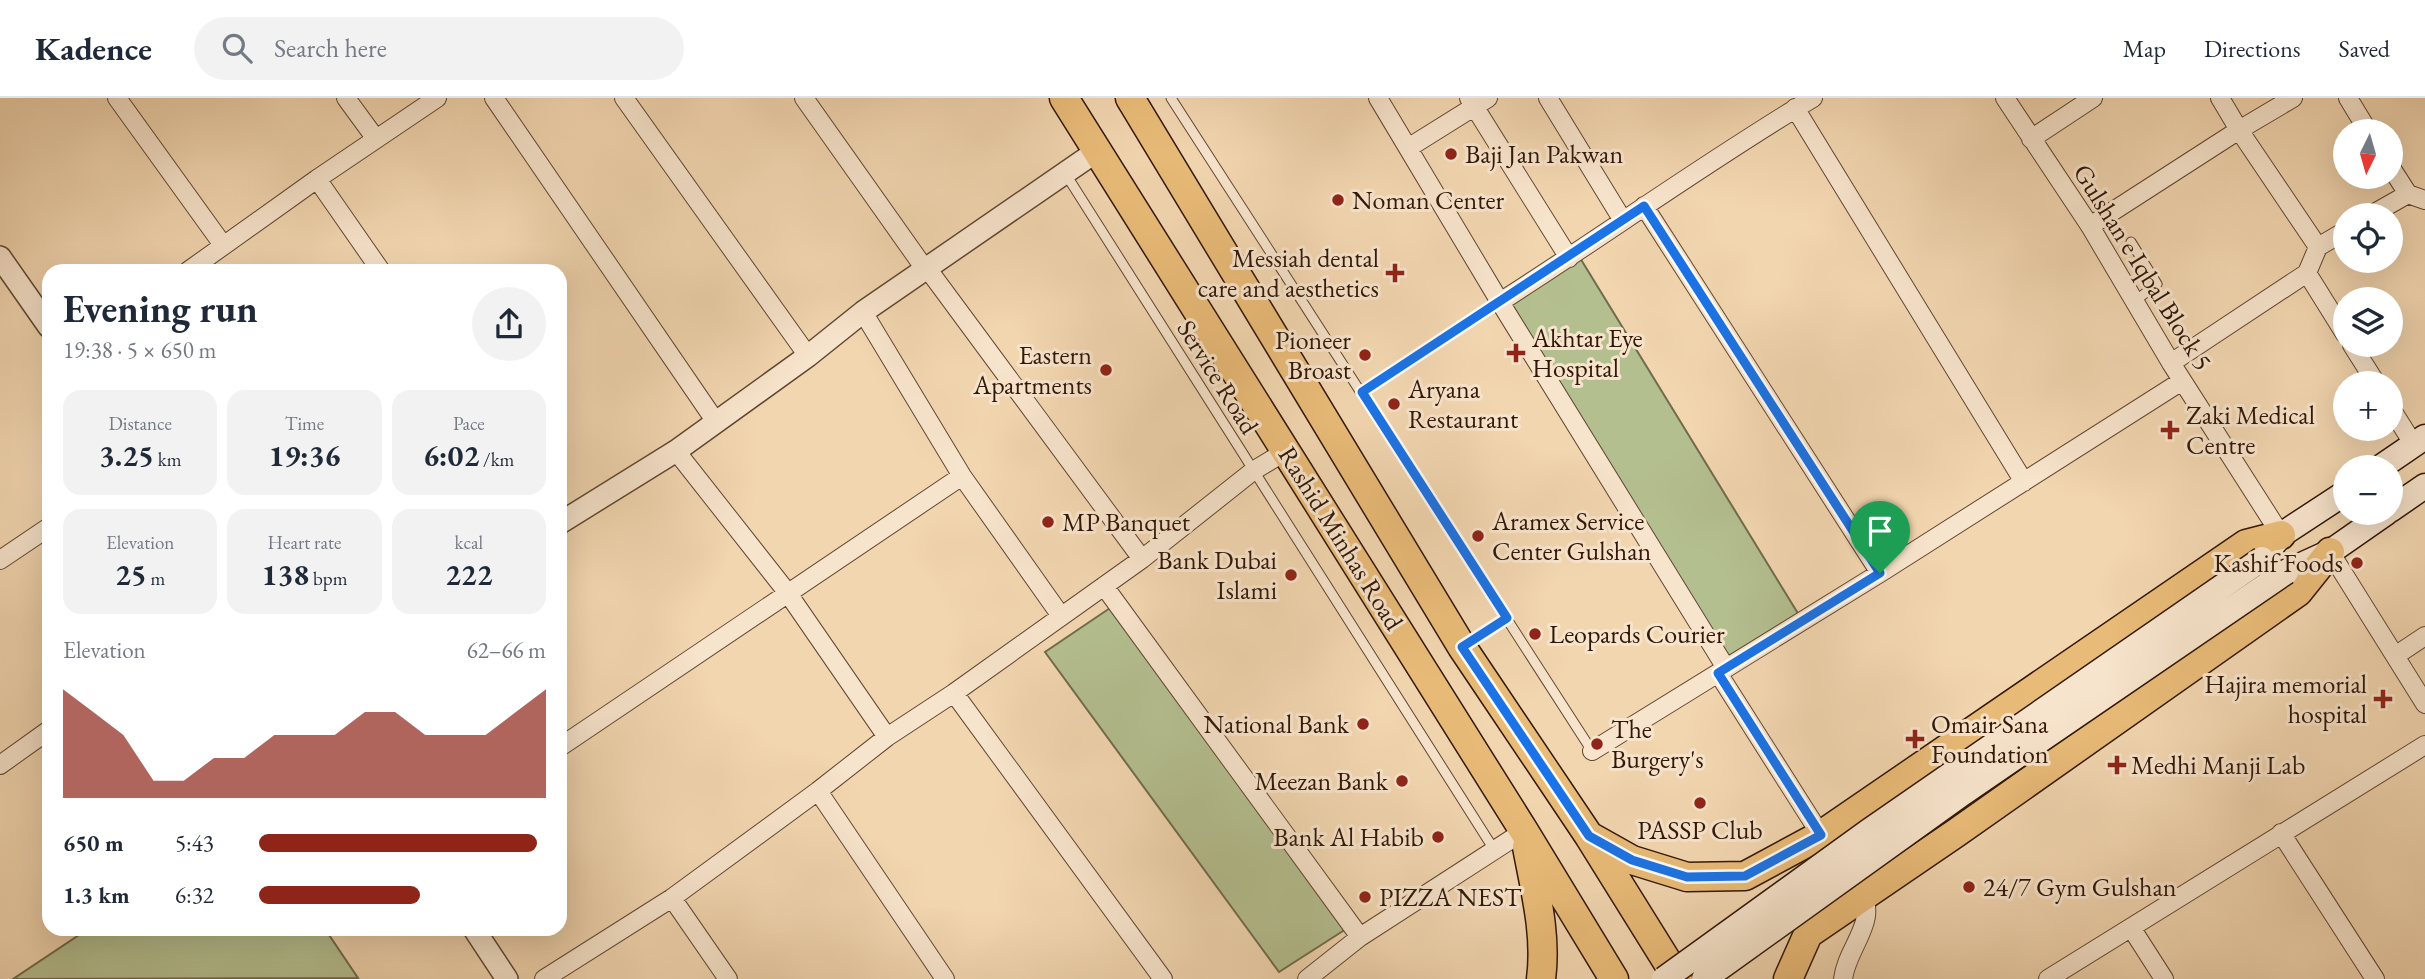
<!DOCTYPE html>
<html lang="en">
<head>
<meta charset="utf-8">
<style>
	:root { --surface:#fff; --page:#f2f2f3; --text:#1f2937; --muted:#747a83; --line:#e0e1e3; --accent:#8f2418 }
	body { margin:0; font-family:"EB Garamond",serif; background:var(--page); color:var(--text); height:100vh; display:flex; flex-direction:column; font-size:26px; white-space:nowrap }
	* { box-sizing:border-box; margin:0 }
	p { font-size:23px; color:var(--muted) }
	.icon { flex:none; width:38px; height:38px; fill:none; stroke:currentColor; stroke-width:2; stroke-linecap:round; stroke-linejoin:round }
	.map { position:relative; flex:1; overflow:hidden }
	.drawer { position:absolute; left:42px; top:166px; width:525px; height:672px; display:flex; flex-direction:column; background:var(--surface); border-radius:21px; box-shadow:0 7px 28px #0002 }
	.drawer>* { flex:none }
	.needle { width:46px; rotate:185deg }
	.fabs { position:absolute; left:2333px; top:21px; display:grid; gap:14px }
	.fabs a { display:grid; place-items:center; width:70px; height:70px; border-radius:50%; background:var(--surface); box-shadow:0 7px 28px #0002; font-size:35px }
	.pin { position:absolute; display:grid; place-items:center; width:60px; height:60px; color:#fff; margin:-72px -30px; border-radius:50% 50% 50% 0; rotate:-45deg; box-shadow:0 0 7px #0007 }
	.pin .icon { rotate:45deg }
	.round { display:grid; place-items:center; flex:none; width:74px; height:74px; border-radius:37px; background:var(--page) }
	.headline { display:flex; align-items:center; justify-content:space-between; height:119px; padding:0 21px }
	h1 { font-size:38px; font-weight:700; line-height:52px }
	.metrics { display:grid; grid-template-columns:repeat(3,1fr); gap:10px; height:119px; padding:7px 21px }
	.metrics div { display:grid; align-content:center; border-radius:18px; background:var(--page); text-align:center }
	.metrics b { font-size:30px; font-weight:700 }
	.metrics small { font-size:19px; font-weight:400 }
	.metrics p { font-size:19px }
	.chart { height:196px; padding:14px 21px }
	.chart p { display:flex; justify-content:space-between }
	.chart svg { width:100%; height:126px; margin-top:7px; fill:var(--accent); opacity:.7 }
	ul { padding:0 21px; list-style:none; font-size:23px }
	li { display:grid; grid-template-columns:112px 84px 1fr; align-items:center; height:52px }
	li i { height:18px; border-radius:9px; background:var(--accent) }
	header { display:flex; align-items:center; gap:42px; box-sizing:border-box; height:98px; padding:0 35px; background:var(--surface); border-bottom:2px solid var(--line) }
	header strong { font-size:33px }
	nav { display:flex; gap:38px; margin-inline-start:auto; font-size:24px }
	.search { width:490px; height:63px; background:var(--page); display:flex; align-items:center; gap:18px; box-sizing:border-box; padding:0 24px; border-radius:38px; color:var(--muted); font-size:26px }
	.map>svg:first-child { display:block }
	.green { fill:#b4bf90; stroke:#726b4c; stroke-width:2 }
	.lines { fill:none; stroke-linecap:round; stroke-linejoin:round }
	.service-casing { stroke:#614731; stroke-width:11 }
	.minor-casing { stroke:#614731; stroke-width:20 }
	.tertiary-casing { stroke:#614731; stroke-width:24 }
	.secondary-casing { stroke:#311707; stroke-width:27 }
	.primary-casing { stroke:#311707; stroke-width:31 }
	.service { stroke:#f7e4cc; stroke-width:9 }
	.minor { stroke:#f7e4cc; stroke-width:18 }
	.tertiary { stroke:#f7e4cc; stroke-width:21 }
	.secondary { stroke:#f7e4cc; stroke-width:24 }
	.primary { stroke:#e9bb78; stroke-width:28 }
	.secondary-bridge-casing { stroke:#311707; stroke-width:27; stroke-linecap:butt }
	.secondary-bridge { stroke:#f7e4cc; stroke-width:24 }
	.route-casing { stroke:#fff; stroke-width:14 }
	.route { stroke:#1a73e8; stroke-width:9 }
	.poi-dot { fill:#8f2418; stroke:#f7e4cc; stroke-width:2.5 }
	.labels { text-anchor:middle; stroke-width:6; stroke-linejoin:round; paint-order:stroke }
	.poi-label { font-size:26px; fill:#311707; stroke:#f7e4cc; text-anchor:start }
	.street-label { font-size:26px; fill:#311707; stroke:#f7e4cc }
</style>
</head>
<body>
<header>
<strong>Kadence</strong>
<div class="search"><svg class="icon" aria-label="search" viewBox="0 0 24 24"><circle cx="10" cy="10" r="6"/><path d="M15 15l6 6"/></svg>Search here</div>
<nav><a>Map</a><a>Directions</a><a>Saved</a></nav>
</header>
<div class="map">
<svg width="2425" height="881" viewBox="0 0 2425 881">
	<rect width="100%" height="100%" fill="#f2d6b0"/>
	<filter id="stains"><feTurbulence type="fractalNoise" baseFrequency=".00286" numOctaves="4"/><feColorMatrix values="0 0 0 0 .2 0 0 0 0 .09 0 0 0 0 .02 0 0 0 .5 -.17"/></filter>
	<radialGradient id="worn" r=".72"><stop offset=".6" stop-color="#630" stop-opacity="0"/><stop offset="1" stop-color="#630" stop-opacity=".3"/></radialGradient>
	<path class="green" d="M1577,155l225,367 -76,48 -227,-366z
		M1110,510l236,321 -67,43 -234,-320z
		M88,831h237l33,49 -345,1z"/>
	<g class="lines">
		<g class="service-casing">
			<path id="service" d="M1171,0l421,653
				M1065,75l430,678
				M2131,144l26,42 -22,17
				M1362,294l138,-90
				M1464,548l43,-28"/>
		</g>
		<g class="minor-casing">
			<path id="minor" d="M117,0l106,147
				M346,0l30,41
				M494,0l222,324
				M624,0l184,258
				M804,0l121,171
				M1378,0l122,204 226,366
				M1469,0l100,160
				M1548,0l74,121
				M2005,0l85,128 81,137 110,172
				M2220,0l19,32 79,117
				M2348,0l20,33
				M1795,10l229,374
				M2031,41l62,-41
				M1408,50l80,-50
				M2390,68l18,28
				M317,81l64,92
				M1644,108l236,367
				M2371,117l37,-21 17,6
				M2090,128l149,-96 54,-32
				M927,170l215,291
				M188,173l129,-92 120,-81
				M2307,175l38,61
				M1500,204c105,-67 206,-140 313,-204
				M863,214l99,164 99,140
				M2352,247l24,38
				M2171,265l136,-90 11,-26 27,-16
				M2390,309l24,38
				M676,353l111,141 100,145
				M2330,454l95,152
				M0,462l49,-33
				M1104,488l256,351
				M2395,558l30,-20
				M1718,575l108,170
				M954,595l209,286
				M560,649l402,-271
				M1592,653l288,-178 302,-192
				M0,667l49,-35
				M818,693l127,188
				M2281,735l94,146
				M672,800l56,81
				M2132,831l32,50
				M544,881l128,-81 146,-107 69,-54 67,-44 188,-134 111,-88 33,-20
				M1307,881l53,-42 164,-106
				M1843,881c4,-33 38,-59 16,-90
				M2048,881l377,-234"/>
		</g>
		<g class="tertiary-casing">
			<path id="tertiary" d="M0,159l49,70
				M560,425l116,-72 132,-95 55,-44 234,-161
				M474,831l33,50"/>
		</g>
		<g class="secondary-casing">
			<path id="secondary" d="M2381,369l44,-30
				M2390,412l35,-24
				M2268,453l13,-16 64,-42
				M2286,474l44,-20 56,-39"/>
		</g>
		<g class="primary-casing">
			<path id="primary" d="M1064,0l460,733 90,148
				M1130,0l332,549 127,189 89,143
				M1591,739l41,23 55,17 58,-1 76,-41 425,-291 35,-9
				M1527,749c8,43 20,88 14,132
				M1788,881l20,-45 148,-101 342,-241 32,-40"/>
		</g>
		<use href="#service" class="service"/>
		<use href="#minor" class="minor"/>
		<use href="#tertiary" class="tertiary"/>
		<use href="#secondary" class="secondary"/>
		<use href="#primary" class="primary"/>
		<g class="secondary-bridge-casing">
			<path id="secondary-bridge" d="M1664,881l205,-148 393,-272
				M1704,881l259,-186 323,-221"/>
		</g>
		<use href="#secondary-bridge" class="secondary-bridge"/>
	</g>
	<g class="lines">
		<g class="route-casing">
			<path id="route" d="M1644,108l236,367 -162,100 103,162 -76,41 -58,1 -55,-17 -43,-24 -127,-189 45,-29 -145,-226z"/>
		</g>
		<use href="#route" class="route"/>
	</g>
	<g class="poi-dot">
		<circle cx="1451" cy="56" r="7"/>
		<circle cx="1338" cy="102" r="7"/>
		<path d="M1391.5 164.5h7v7h7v7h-7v7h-7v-7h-7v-7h7z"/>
		<path d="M1512.5 244.5h7v7h7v7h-7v7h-7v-7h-7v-7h7z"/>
		<circle cx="1365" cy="257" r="7"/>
		<circle cx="1106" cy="272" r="7"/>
		<circle cx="1394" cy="306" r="7"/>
		<path d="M2166.5 321.5h7v7h7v7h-7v7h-7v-7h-7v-7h7z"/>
		<circle cx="1048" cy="424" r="7"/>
		<circle cx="1478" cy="438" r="7"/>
		<circle cx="2357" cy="465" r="7"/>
		<circle cx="1291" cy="477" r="7"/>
		<circle cx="1535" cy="536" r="7"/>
		<path d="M2379.5 590.5h7v7h7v7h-7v7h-7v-7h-7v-7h7z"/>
		<circle cx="1363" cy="626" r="7"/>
		<path d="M1911.5 630.5h7v7h7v7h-7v7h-7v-7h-7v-7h7z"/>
		<circle cx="1597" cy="646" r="7"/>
		<path d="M2113.5 656.5h7v7h7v7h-7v7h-7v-7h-7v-7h7z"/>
		<circle cx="1402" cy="683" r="7"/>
		<circle cx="1700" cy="705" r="7"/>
		<circle cx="1438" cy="739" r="7"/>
		<circle cx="1969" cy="789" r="7"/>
		<circle cx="1365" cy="799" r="7"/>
	</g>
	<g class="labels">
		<g class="poi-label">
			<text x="1465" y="65">Baji Jan Pakwan</text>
			<text x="1352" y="111">Noman Center</text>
			<text x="1379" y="169" text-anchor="end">Messiah dental<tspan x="1379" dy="30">care and aesthetics</tspan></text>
			<text x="1532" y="249">Akhtar Eye<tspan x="1532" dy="30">Hospital</tspan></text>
			<text x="1351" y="251" text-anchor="end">Pioneer<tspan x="1351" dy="30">Broast</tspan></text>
			<text x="1092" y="266" text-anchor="end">Eastern<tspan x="1092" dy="30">Apartments</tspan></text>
			<text x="1408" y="300">Aryana<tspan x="1408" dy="30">Restaurant</tspan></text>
			<text x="2186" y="326">Zaki Medical<tspan x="2186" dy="30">Centre</tspan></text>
			<text x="1492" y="432">Aramex Service<tspan x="1492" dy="30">Center Gulshan</tspan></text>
			<text x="1062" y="433">MP Banquet</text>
			<text x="1277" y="471" text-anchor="end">Bank Dubai<tspan x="1277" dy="30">Islami</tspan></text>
			<text x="2343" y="474" text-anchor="end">Kashif Foods</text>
			<text x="1549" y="545">Leopards Courier</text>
			<text x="2367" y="595" text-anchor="end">Hajira memorial<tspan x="2367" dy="30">hospital</tspan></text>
			<text x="1349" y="635" text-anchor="end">National Bank</text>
			<text x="1931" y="635">Omair Sana<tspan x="1931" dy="30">Foundation</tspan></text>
			<text x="1611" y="640">The<tspan x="1611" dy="30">Burgery's</tspan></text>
			<text x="2131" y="676">Medhi Manji Lab</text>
			<text x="1388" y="692" text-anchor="end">Meezan Bank</text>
			<text x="1700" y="741" text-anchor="middle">PASSP Club</text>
			<text x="1424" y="748" text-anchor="end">Bank Al Habib</text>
			<text x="1983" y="798">24/7 Gym Gulshan</text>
			<text x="1379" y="808">PIZZA NEST</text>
		</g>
		<g class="street-label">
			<text transform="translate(2143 169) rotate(58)" y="9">Gulshan e Iqbal Block 5</text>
			<text transform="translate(1218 279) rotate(58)" y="9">Service Road</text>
			<text transform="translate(1341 440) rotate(58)" y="9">Rashid Minhas Road</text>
		</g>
	</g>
	<rect width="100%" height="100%" filter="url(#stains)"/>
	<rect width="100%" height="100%" fill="url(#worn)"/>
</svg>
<div class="fabs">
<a><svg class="needle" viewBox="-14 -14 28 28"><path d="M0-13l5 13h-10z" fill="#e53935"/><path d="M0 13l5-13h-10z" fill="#747a83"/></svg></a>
<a><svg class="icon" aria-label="locate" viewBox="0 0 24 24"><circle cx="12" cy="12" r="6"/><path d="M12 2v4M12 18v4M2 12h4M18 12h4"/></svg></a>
<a><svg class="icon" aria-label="layers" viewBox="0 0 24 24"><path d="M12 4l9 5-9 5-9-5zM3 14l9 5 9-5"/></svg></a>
<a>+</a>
<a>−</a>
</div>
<div class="pin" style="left:1880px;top:475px;background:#1e9e55"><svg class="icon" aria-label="arrive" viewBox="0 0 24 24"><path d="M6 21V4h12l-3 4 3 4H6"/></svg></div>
<section class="drawer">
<div class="headline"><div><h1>Evening run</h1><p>19:38 · 5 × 650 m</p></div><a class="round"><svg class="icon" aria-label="share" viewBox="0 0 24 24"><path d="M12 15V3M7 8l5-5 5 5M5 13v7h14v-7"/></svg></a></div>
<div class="metrics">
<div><p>Distance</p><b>3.25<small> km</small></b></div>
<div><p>Time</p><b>19:36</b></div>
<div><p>Pace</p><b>6:02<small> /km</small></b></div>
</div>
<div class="metrics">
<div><p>Elevation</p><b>25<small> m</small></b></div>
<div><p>Heart rate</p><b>138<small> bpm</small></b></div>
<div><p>kcal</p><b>222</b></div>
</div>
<div class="chart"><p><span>Elevation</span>62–66 m</p>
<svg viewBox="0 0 160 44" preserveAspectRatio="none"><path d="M0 44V6L10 14L20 22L30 38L40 38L50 30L60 30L70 22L80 22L90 22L100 14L110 14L120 22L130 22L140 22L150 14L160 6V44z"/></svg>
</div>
<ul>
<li><b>650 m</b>5:43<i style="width:97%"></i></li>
<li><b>1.3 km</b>6:32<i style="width:56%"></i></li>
</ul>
</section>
</div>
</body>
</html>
